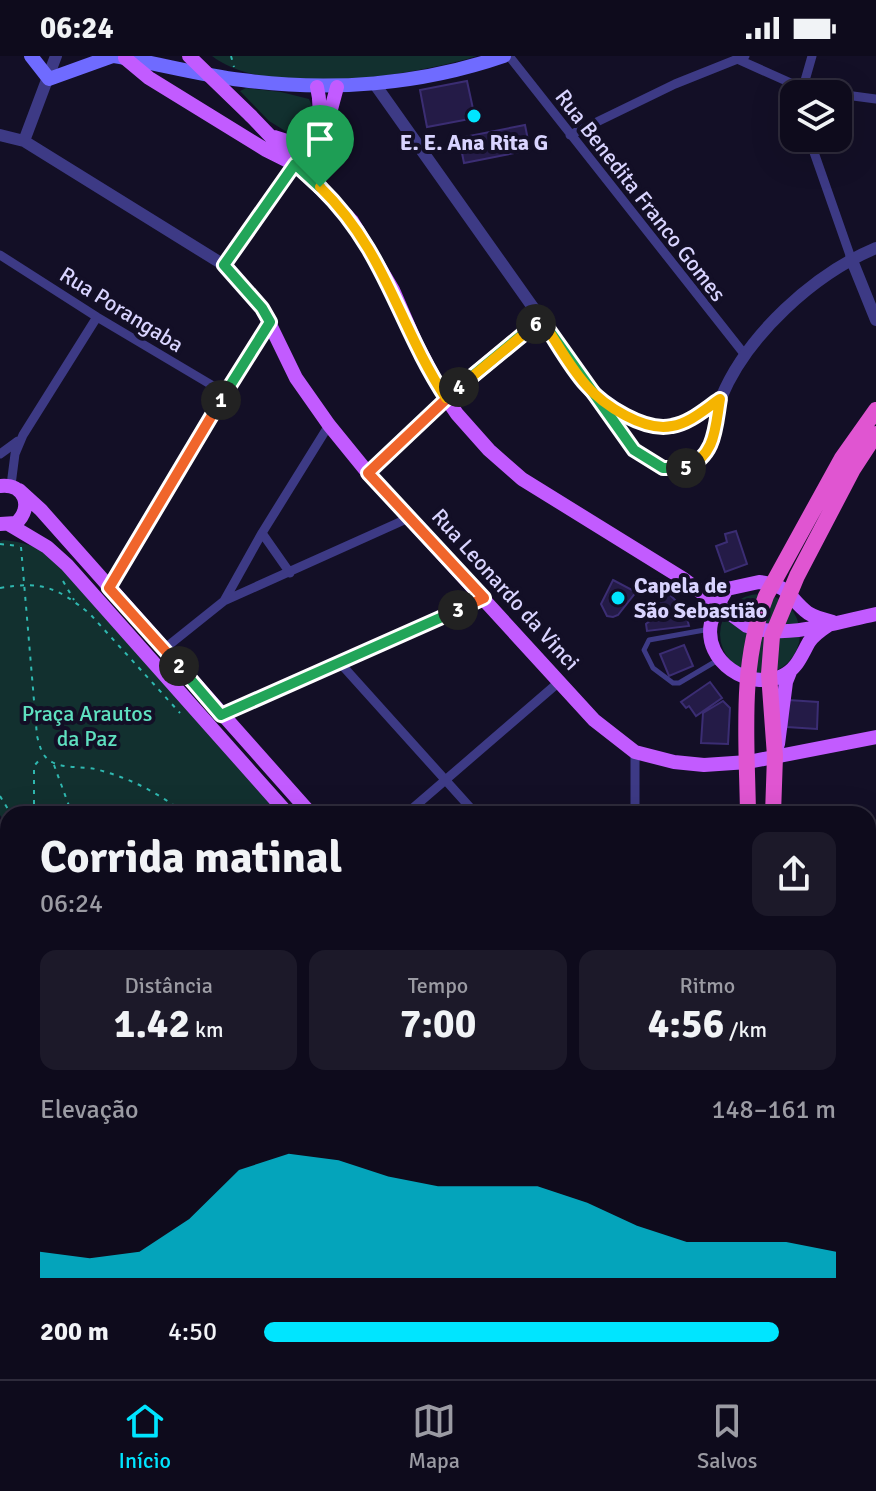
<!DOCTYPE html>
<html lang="pt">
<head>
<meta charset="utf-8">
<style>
	:root { --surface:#0e0b1c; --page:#1c1929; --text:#f1f3f6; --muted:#9b9ba3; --line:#2e2b3b; --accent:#00e5ff }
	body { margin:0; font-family:Signika,sans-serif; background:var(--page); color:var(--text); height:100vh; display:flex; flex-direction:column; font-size:30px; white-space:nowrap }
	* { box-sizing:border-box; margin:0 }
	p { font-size:26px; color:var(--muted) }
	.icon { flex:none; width:44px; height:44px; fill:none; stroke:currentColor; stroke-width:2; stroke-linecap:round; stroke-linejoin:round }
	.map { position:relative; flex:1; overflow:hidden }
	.panel { position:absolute; left:0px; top:750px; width:876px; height:574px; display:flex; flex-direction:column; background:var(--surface); border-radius:24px 24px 0 0; box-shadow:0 8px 32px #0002,0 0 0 2px var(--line) }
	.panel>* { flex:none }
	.fabs { position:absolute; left:780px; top:24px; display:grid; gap:16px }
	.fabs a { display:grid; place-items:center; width:72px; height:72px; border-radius:16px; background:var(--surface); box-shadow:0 8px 32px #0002,0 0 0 2px var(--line); font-size:40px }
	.pin { position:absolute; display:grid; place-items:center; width:68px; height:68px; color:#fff; margin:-82px -34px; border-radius:50% 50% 50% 0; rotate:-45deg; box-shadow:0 0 8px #0007 }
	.pin .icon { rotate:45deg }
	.km { position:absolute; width:40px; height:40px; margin:-20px; border-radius:50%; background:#222; color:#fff; font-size:22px; line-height:40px; text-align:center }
	.round { display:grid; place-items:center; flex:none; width:84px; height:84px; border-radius:16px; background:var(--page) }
	.overview { display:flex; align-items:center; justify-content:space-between; height:136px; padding:0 40px }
	h1 { font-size:44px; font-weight:700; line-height:60px }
	.figures { display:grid; grid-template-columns:repeat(3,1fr); gap:12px; height:136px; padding:8px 40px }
	.figures div { display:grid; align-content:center; border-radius:16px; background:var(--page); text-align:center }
	.figures b { font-size:40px; font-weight:700 }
	.figures small { font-size:22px; font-weight:400 }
	.figures p { font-size:22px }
	.chart { height:224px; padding:16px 40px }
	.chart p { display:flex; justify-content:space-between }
	.chart svg { width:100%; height:144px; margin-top:8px; fill:var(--accent); opacity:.7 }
	ul { padding:0 40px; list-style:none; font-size:26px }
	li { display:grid; grid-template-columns:128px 96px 1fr; align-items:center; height:60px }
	li i { height:20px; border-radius:10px; background:var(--accent) }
	.status { display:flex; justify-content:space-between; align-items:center; height:56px; padding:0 40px; background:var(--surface); direction:ltr }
	.status svg { height:22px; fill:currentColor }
	.tab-bar { display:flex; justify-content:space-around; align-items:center; height:112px; border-top:2px solid var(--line); background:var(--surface); font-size:22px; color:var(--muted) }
	.tab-bar a { display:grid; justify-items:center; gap:4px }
	.tab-bar .on { color:var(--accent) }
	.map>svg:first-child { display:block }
	.green { fill:#12302f }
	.water { fill:#0c2248 }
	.building { fill:#241b47; stroke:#3b2d73; stroke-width:2 }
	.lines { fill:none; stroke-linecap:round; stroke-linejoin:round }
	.path { stroke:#2fb8b0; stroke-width:2; stroke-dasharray:4 6; stroke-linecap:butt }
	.service { stroke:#3d3a85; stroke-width:5 }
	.minor { stroke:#3d3a85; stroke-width:9 }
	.tertiary { stroke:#3d3a85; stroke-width:12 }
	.secondary { stroke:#6f6bff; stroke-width:14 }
	.primary { stroke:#c25bff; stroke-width:14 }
	.trunk { stroke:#e055d1; stroke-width:16 }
	.primary-bridge { stroke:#c25bff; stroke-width:14 }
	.split-1-casing { stroke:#fff; stroke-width:16 }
	.split-2-casing { stroke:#fff; stroke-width:16 }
	.split-3-casing { stroke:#fff; stroke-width:16 }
	.split-4-casing { stroke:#fff; stroke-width:16 }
	.split-5-casing { stroke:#fff; stroke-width:16 }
	.split-6-casing { stroke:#fff; stroke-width:16 }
	.split-7-casing { stroke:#fff; stroke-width:16 }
	.split-1 { stroke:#22a559; stroke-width:10 }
	.split-2 { stroke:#f0652b; stroke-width:10 }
	.split-3 { stroke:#22a559; stroke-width:10 }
	.split-4 { stroke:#f0652b; stroke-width:10 }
	.split-5 { stroke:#22a559; stroke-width:10 }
	.split-6 { stroke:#f5b400; stroke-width:10 }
	.split-7 { stroke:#f5b400; stroke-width:10 }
	.poi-dot { fill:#00e5ff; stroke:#130f26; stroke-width:3 }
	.labels { text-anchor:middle; stroke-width:8; stroke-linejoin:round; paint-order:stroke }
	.poi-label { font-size:22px; font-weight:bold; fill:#d9d4ff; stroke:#130f26 }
	.street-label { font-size:22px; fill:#d9d4ff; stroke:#130f26 }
	.park-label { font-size:22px; fill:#5fe0c0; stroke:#130f26 }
</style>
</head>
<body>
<div class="status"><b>06:24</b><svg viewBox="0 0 49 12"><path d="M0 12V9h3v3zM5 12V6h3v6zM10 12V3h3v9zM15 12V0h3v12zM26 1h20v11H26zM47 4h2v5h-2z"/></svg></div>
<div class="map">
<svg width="876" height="1323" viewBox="0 0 876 1323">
	<rect width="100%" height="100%" fill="#130f26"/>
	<path class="green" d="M212,0h265c-64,20 -210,43 -265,0z
		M246,32l35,4 28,7 6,14 -9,17 -11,7 -26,-16 -29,-30z
		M3,484c29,3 39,9 60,29l217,245h-272v14l-8,-13v-274z
		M720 578a40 40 0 1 1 80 0a40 40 0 1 1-80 0Z
		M94,1316h111l18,7h-152z
		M342,1316h500l7,7h-507z"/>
	<path class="water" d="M455,1316h280l8,7h-287z"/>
	<path class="building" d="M467,25l8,37 -48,9 -7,-37z
		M525,69l5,25 -66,13 -5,-25z
		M736,475l11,33 -22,8 -9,-26 11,-4 -2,-8z
		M613,524l23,12 -18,23 -5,2 -6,-1 -6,-12z
		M667,536l12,12 4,-1 6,23 -42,5 -1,-7 16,-13 -7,-7z
		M684,589l9,21 -24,10 -9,-22z
		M710,626l12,16 -26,18 -7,-10 -3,2 -5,-6z
		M788,644l30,2 -1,27 -30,-2z
		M723,645l7,7 -2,36 -27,-1 2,-30z
		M8,867v63l-3,-7 -5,1v-51z"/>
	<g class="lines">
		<path class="path" d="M231,0l3,11
			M0,488l20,2
			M21,491l16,189c3,11 5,21 15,26 12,7 30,4 43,7 33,8 64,24 90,45
			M63,525l11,19
			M0,532c42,-7 57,-1 90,26l90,99
			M54,709l18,49
			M0,740l11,18
			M34,758v-48l8,-9
			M756,1316l6,7"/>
		<path class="service" d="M710,573l-61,11 -5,10 9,18 20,15h6l39,-23"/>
		<path class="minor" d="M509,0l236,299
			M737,3l65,29 35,6
			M802,35l10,-35
			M838,38l38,5
			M570,79l105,-51 70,-28
			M809,82l42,120
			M0,199l97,62 128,76
			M0,398l18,-13
			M11,429l4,-31 8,-19 74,-118
			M262,477l28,40
			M109,532l161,-266
			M224,545l38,-68 67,-108
			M164,593l60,-48 187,-84
			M340,607l136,151
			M221,659l263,-117
			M406,758l153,-132
			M635,758v-62
			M868,955l8,1"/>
		<path class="tertiary" d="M374,27l260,367c19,14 44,29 66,10 20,-16 12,-41 21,-62 26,-63 93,-124 155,-150
			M0,79l24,6 200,124
			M24,85l32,-85
			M851,202l25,62
			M598,339c58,42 63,43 122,4
			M368,417l78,-75 95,-79
			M0,1260l8,-6
			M248,1316l35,7 25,-7
			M224,1318l20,-2
			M47,1323l23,-7"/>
		<path class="secondary" d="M31,0l18,23 64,-23
			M114,0c43,7 85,19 128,24 87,12 178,5 262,-24"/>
		<path class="primary" d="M125,2l24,20 117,72 22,11
			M251,60l101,105 41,69 23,53 24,46 17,25 32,36 33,29 160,99 65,48c39,14 90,-4 129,-12
			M274,81l22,7c25,-8 26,-36 21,-57
			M295,108l-71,101 38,43 34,70 33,47 39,48 226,247 41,32 39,10 30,3 44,-3 128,-25
			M318,127l-5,-24 13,-31 11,-41
			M0,430c24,-3 34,21 16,37l-16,1
			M19,434l22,20 270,304
			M10,469l37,22 20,18 221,249
			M759,526c33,4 28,15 49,31 8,5 17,7 25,9 -9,6 -18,11 -24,20 -8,14 -12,27 -27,34 -33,15 -79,-14 -71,-53 3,-12 10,-24 16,-34z
			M778,688l8,-62 4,-10
			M0,771l8,13
			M0,803l8,12
			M0,833l8,5
			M868,1219l8,-2
			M868,1273l8,7
			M312,1316l1,7
			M329,1316l1,7
			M865,1316l7,7"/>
		<path class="trunk" d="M748,758c-1,-73 -9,-148 18,-218l76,-138 34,-48
			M773,758l2,-58 -6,-82 3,-38 25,-60 56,-107 23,-35
			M0,1287l8,-5
			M0,1302l8,-2
			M0,1323l24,-7"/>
		<path class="primary-bridge" d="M189,0l62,60"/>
	</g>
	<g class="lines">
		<g class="split-1-casing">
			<path id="split-1" d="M221,344l49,-78 -8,-14 -38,-43 71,-101 25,23"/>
		</g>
		<g class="split-2-casing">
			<path id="split-2" d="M179,610l-70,-78 112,-188"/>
		</g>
		<g class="split-3-casing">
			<path id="split-3" d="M179,610l42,49 237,-105"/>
		</g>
		<g class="split-4-casing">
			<path id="split-4" d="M458,554l26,-12 -116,-125 91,-86"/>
		</g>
		<g class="split-5-casing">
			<path id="split-5" d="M459,331l82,-68 93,131 29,18h23"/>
		</g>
		<g class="split-6-casing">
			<path id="split-6" d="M536,268l5,-5c15,22 28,47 45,66 18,21 59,47 86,41 18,-3 33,-17 48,-27 -5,29 -4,56 -34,69"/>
		</g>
		<g class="split-7-casing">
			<path id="split-7" d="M320,131c66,64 78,138 126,211l90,-74"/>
		</g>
		<use href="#split-1" class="split-1"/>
		<use href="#split-2" class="split-2"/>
		<use href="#split-3" class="split-3"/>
		<use href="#split-4" class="split-4"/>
		<use href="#split-5" class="split-5"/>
		<use href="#split-6" class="split-6"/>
		<use href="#split-7" class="split-7"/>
	</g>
	<g class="poi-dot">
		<circle cx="474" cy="60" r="8"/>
		<circle cx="618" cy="542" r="8"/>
	</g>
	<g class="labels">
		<g class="poi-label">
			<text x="474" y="94">E. E. Ana Rita G</text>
			<text x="634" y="537" text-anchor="start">Capela de<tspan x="634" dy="25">São Sebastião</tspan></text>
		</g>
		<g class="street-label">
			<text transform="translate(641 139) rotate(52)" y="8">Rua Benedita Franco Gomes</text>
			<text transform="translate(122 253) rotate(32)" y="8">Rua Porangaba</text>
			<text transform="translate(506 533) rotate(48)" y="8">Rua Leonardo da Vinci</text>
		</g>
		<g class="park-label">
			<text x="87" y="665">Praça Arautos<tspan x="87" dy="25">da Paz</tspan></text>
		</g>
	</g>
</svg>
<div class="fabs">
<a><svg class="icon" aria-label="layers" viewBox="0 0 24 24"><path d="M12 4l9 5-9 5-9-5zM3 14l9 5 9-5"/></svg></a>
</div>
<div class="pin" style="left:320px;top:131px;background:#1e9e55"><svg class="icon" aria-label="arrive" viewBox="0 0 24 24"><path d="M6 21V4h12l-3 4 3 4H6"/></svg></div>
<b class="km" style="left:221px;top:344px">1</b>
<b class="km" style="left:179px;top:610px">2</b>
<b class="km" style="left:458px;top:554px">3</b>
<b class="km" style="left:459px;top:331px">4</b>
<b class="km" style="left:686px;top:412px">5</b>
<b class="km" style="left:536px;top:268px">6</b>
<section class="panel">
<div class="overview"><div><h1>Corrida matinal</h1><p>06:24</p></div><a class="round"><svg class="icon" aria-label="share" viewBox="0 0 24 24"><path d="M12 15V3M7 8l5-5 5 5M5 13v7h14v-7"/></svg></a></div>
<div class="figures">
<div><p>Distância</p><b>1.42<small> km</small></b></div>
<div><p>Tempo</p><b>7:00</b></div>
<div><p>Ritmo</p><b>4:56<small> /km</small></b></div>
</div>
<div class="chart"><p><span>Elevação</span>148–161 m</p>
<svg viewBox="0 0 160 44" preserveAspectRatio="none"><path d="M0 44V36L10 38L20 36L30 26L40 11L50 6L60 8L70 13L80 16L90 16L100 16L110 21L120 28L130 33L140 33L150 33L160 36V44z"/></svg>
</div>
<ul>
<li><b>200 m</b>4:50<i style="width:90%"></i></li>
</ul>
</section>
</div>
<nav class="tab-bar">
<a class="on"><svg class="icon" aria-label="home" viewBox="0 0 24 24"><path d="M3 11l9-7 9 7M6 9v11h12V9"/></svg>Início</a>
<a><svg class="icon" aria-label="map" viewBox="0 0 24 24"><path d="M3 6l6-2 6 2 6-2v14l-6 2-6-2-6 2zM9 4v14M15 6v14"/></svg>Mapa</a>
<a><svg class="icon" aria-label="saved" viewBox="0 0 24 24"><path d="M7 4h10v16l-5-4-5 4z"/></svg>Salvos</a>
</nav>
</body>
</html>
